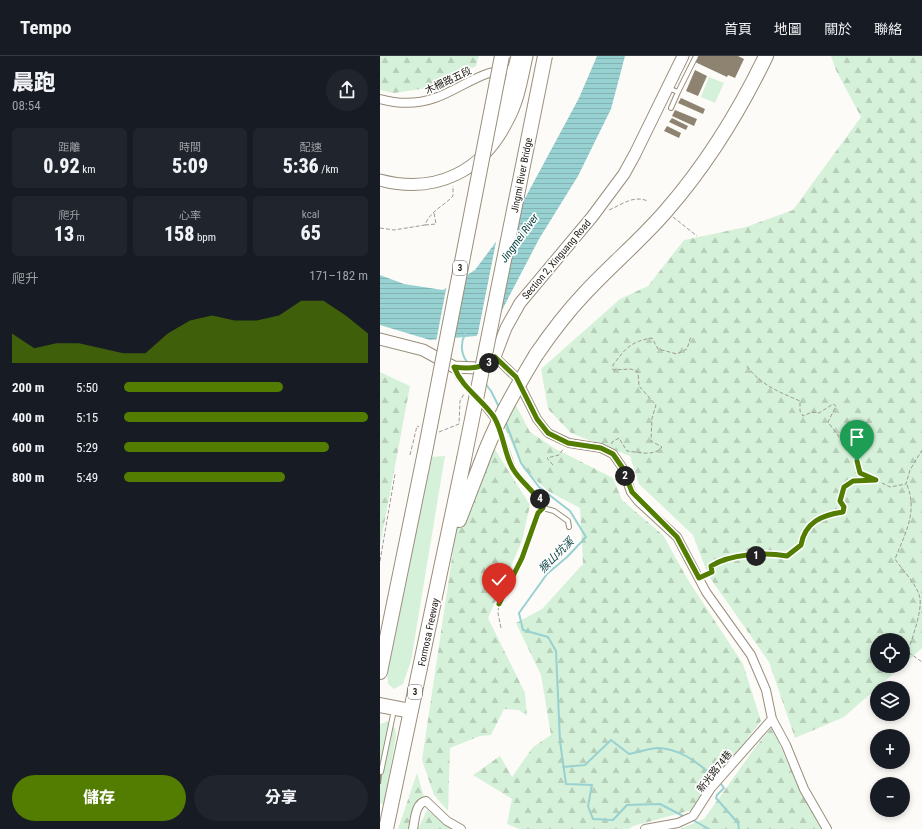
<!DOCTYPE html>
<html lang="zh-TW">
<head>
<meta charset="utf-8">
<style>
	:root { --surface:#171b24; --page:#20242c; --text:#f1f3f6; --muted:#9ea1a6; --line:#363941; --accent:#527d00 }
	body { margin:0; font-family:"Roboto Condensed","Noto Sans TC",sans-serif; background:var(--page); color:var(--text); height:100vh; display:flex; flex-direction:column; font-size:15px; white-space:nowrap }
	* { box-sizing:border-box; margin:0 }
	p { font-size:13px; color:var(--muted) }
	.icon { flex:none; width:22px; height:22px; fill:none; stroke:currentColor; stroke-width:2; stroke-linecap:round; stroke-linejoin:round }
	.map { position:relative; flex:1; overflow:hidden }
	.sheet { display:flex; flex-direction:column; background:var(--surface); width:380px }
	.sheet>* { flex:none }
	.tools { position:absolute; left:490px; top:577px; display:grid; gap:8px }
	.tools a { display:grid; place-items:center; width:40px; height:40px; border-radius:50%; background:var(--surface); box-shadow:0 2px 6px #0003; font-size:20px }
	.pin { position:absolute; display:grid; place-items:center; width:34px; height:34px; color:#fff; margin:-41px -17px; border-radius:50% 50% 50% 0; rotate:-45deg; box-shadow:0 0 4px #0007 }
	.pin .icon { rotate:45deg }
	.km { position:absolute; width:20px; height:20px; margin:-10px; border-radius:50%; background:#222; color:#fff; font-size:11px; line-height:20px; text-align:center }
	.round { display:grid; place-items:center; flex:none; width:42px; height:42px; border-radius:21px; background:var(--page) }
	.headline { display:flex; align-items:center; justify-content:space-between; height:68px; padding:0 12px }
	h1 { font-size:22px; font-weight:800; line-height:30px }
	.figures { display:grid; grid-template-columns:repeat(3,1fr); gap:6px; height:68px; padding:4px 12px }
	.figures div { display:grid; align-content:center; border-radius:6px; background:var(--page); text-align:center }
	.figures b { font-size:20px; font-weight:800 }
	.figures small { font-size:11px; font-weight:400 }
	.figures p { font-size:11px }
	.chart { height:112px; padding:8px 12px }
	.chart p { display:flex; justify-content:space-between }
	.chart svg { width:100%; height:72px; margin-top:4px; fill:var(--accent); opacity:.7 }
	.action { display:flex; gap:8px; margin-top:auto; padding:8px 12px }
	.action a { flex:1; height:46px; border-radius:24px; background:var(--accent); color:#fff; font-size:16px; font-weight:800; line-height:46px; text-align:center }
	.action a+a { background:var(--page); color:var(--text) }
	ul { padding:0 12px; list-style:none; font-size:13px }
	li { display:grid; grid-template-columns:64px 48px 1fr; align-items:center; height:30px }
	li i { height:10px; border-radius:5px; background:var(--accent) }
	header { display:flex; align-items:center; gap:24px; box-sizing:border-box; height:56px; padding:0 20px; background:var(--surface); border-bottom:1px solid var(--line) }
	header strong { font-size:19px }
	nav { display:flex; gap:22px; margin-inline-start:auto; font-size:14px }
	main { display:flex; flex:1; min-height:0 }
	.map>svg:first-child { display:block }
	.green { fill:#d6f1d9 }
	.forest { fill:url(#forest-firs) }
	.water { fill:url(#water-rules) }
	.pier { fill:#fdfbf7 }
	.lines { fill:none; stroke-linecap:round; stroke-linejoin:round }
	.stream { stroke:#97d1d1; stroke-width:2 }
	.building { fill:#8e8371 }
	.lane-casing { stroke:#998e7c; stroke-width:6 }
	.street-casing { stroke:#998e7c; stroke-width:10 }
	.secondary-casing { stroke:#998e7c; stroke-width:13 }
	.highway-casing { stroke:#998e7c; stroke-width:16 }
	.path { stroke:#9d9a95; stroke-width:1; stroke-dasharray:4 2; stroke-linecap:butt }
	.lane { stroke:#fff; stroke-width:4 }
	.street { stroke:#fff; stroke-width:8 }
	.secondary { stroke:#fff; stroke-width:11 }
	.highway { stroke:#fff; stroke-width:14 }
	.highway-bridge-casing { stroke:#998e7c; stroke-width:16; stroke-linecap:butt }
	.highway-bridge { stroke:#fff; stroke-width:14 }
	.route-casing { stroke:#fff; stroke-width:8 }
	.route { stroke:#527d00; stroke-width:5 }
	.labels { text-anchor:middle; stroke-width:3.5; stroke-linejoin:round; paint-order:stroke }
	.shield { fill:#fff; stroke:#605d58; stroke-width:1 }
	.shield-label { font-size:9px; font-weight:bold; fill:#1c1811 }
	.street-label { font-size:10px; fill:#1c1811; stroke:#fff }
	.water-label { font-size:11px; font-style:italic; fill:#003a3a; stroke:#fff }
</style>
</head>
<body>
<header>
<strong>Tempo</strong>
<nav><a>首頁</a><a>地圖</a><a>關於</a><a>聯絡</a></nav>
</header>
<main>
<section class="sheet">
<div class="headline"><div><h1>晨跑</h1><p>08:54</p></div><a class="round"><svg class="icon" aria-label="share" viewBox="0 0 24 24"><path d="M12 15V3M7 8l5-5 5 5M5 13v7h14v-7"/></svg></a></div>
<div class="figures">
<div><p>距離</p><b>0.92<small> km</small></b></div>
<div><p>時間</p><b>5:09</b></div>
<div><p>配速</p><b>5:36<small> /km</small></b></div>
</div>
<div class="figures">
<div><p>爬升</p><b>13<small> m</small></b></div>
<div><p>心率</p><b>158<small> bpm</small></b></div>
<div><p>kcal</p><b>65</b></div>
</div>
<div class="chart"><p><span>爬升</span>171–182 m</p>
<svg viewBox="0 0 160 44" preserveAspectRatio="none"><path d="M0 44V26L10 35L20 32L30 32L40 35L50 38L60 38L70 26L80 18L90 15L100 18L110 18L120 15L130 6L140 6L150 15L160 26V44z"/></svg>
</div>
<ul>
<li><b>200 m</b>5:50<i style="width:65%"></i></li>
<li><b>400 m</b>5:15<i style="width:100%"></i></li>
<li><b>600 m</b>5:29<i style="width:84%"></i></li>
<li><b>800 m</b>5:49<i style="width:66%"></i></li>
</ul>
<div class="action"><a>儲存</a><a>分享</a></div>
</section>
<div class="map">
<svg width="542" height="773" viewBox="0 0 542 773">
	<defs>
		<pattern id="forest-firs" width="22" height="20" patternUnits="userSpaceOnUse"><rect width="22" height="20" fill="#d6f1d9"/><path d="M5 1l3.5 6h-7zM16 11l3.5 6h-7z" fill="#b7ceb9"/></pattern>
		<pattern id="water-rules" width="6" height="5" patternUnits="userSpaceOnUse"><rect width="6" height="5" fill="#97d1d1"/><path d="M0 2.5h6" fill="none" stroke="#82b3b2"/></pattern>
	</defs>
	<rect width="100%" height="100%" fill="#fdfbf7"/>
	<path class="green" d="M329,21l15,6 -9,20 -14,-6z
		M65,400l-34,205 -8,23 -9,5 -6,-5 -1,-14 42,-213z
		M8,665l7,7 1,8 -12,69 -4,-2v-79z"/>
	<path class="forest" d="M0,0h99l-3,10 -36,20 -46,7 -14,-3z
		M451,0h91v592l-19,17v-25h-26v26h25l-58,51 -49,21 -26,-76 -61,-87 -15,-40 -54,-51 -9,-28 -59,-23 -23,-24 -7,-40 79,-70 28,-13 36,-46 62,-13 47,-17 68,-93 -25,-47z
		M0,316l30,14 -30,160z
		M131,340l19,36 24,16 59,30 9,22 41,35 25,45 55,84 18,57 -69,89 -59,16 -4,3h-110l-12,-5 5,-25 -39,-24 27,-19 12,21 21,-30 18,-12 -10,-60 -25,-52 26,-14 41,-45 -3,-56 -32,-17 -25,-22 -24,-55z
		M107,381l43,68 -8,36 -34,77 37,75 2,23 -8,-6 -15,-1 -13,26 -11,1 -30,12 -2,63 -14,-16 -12,-35 34,-229z
		M392,671l17,39 33,63h-142l24,-10 50,-70z
		M37,717l8,27 -12,29h-15z
		M47,754l25,19h-34z"/>
	<path class="water" d="M217,0h28l-14,53 -33,67 -39,63 -39,75 -24,22 -46,4 -50,-15v-50l24,9 39,6 32,-20 41,-55 63,-117z"/>
	<path class="pier" d="M135,158l-18,105 -20,19 20,-101z
		M86,217l-13,67 -17,2 11,-58z"/>
	<g class="lines">
		<path class="stream" d="M85,278c-5,10 -4,21 3,29
			M105,327l6,8 9,18
			M125,364l16,43 18,24 31,24 16,26 -19,20 -20,17 -28,39 4,17 25,7 8,14 4,90 6,43 26,1 -4,21 5,13 20,1 14,-15 33,-1 25,13
			M183,711l22,-2 26,-25 18,14c9,-2 19,-5 28,-6 22,0 40,14 56,28
			M341,728l3,4 -7,7 -1,3 22,25 1,6
			M311,763l18,10"/>
	</g>
	<path class="building" d="M318,0h40l6,3 -9,19 -7,-3 -1,2 -32,-15z
		M315,14l12,6 -9,20 -12,-5z
		M301,42l24,11 -2,5 -25,-11z
		M295,54l22,9 -3,7 -22,-10z
		M292,62l16,8 -2,4 -17,-8z
		M287,70l14,7 -2,5 -15,-7z
		M0,717l2,1 -1,10h-1z"/>
	<g class="lines">
		<g class="lane-casing">
			<path id="lane" d="M288,32l10,4 18,-36
				M291,52l7,-16
				M74,312l4,9 16,19
				M99,345l17,21
				M119,372l15,43 25,27 4,10 11,3 14,10 1,6
				M1,716l13,-62"/>
		</g>
		<g class="street-casing">
			<path id="street" d="M0,43c18,5 38,5 55,-1 29,-10 51,-33 83,-27
				M115,301l21,20 21,42 11,14 21,10 32,5 12,6 9,13 9,25 7,9 39,36 29,55 45,63 15,35 6,29 14,26 18,44 23,40
				M33,773c2,-9 2,-26 13,-28l21,20 14,8
				M265,773l33,-6 15,-7 18,-28 61,-69"/>
		</g>
		<g class="secondary-casing">
			<path id="secondary" d="M110,81l12,-22 15,-59
				M0,124c56,15 103,-9 128,-60 11,-20 14,-42 19,-64
				M0,283l43,11 31,17 23,1 14,-6 4,-5 11,-29 14,-25 72,-86 32,-43 11,-20 48,-98"/>
		</g>
		<g class="highway-casing">
			<path id="highway" d="M156,299c15,-22 31,-43 49,-62 26,-28 56,-53 81,-82 41,-47 73,-99 100,-155
				M79,464l22,-57
				M0,616l45,-220
				M0,649l31,6
				M6,773l78,-370"/>
		</g>
		<path class="path" d="M229,154c14,-6 24,-15 39,-9
			M293,161l24,19
			M45,169l11,-1 -2,-11
			M0,172l14,2 31,-5c5,-14 19,-19 28,-29v-10
			M367,310c12,18 34,27 53,35v10l3,5 9,-4 7,1 14,-9 3,2 -8,16 29,39 3,12 15,7
			M59,376l20,-8 1,-23 4,-7
			M232,388v-2l7,-4 8,13c11,1 27,6 35,-4l-11,-6 1,-23 4,-13 -17,-19 -1,-14 -7,-3 -18,1v-5c12,-16 18,-24 39,-27l6,11 19,5 10,-5 4,-13
			M30,399l7,-29 2,1
			M173,409l-6,-7 12,-3 5,-7
			M527,429c11,26 -2,49 -12,74 7,11 22,25 25,39 2,14 -8,40 -12,54l14,10
			M0,505l15,-87
			M325,519l7,-3 -1,-6 9,-6 12,-1 12,-5 43,2 14,-11c4,-22 21,-30 42,-33l-2,-11 3,-14 9,-6 10,-1h13l14,7 16,-3 4,-14 12,-20
			M121,572l-3,-15 1,-12 12,-18 29,-72"/>
		<use href="#lane" class="lane"/>
		<use href="#street" class="street"/>
		<use href="#secondary" class="secondary"/>
		<use href="#highway" class="highway"/>
		<g class="highway-bridge-casing">
			<path id="highway-bridge" d="M45,396l77,-396
				M84,403l81,-403
				M101,407c14,-39 34,-73 55,-108"/>
		</g>
		<use href="#highway-bridge" class="highway-bridge"/>
	</g>
	<g class="lines">
		<g class="route-casing">
			<path id="route" d="M119,548l23,-46 16,-45 5,-5c-6,-16 -21,-24 -30,-39 -9,-15 -9,-35 -19,-52 -12,-18 -32,-29 -40,-50 15,2 30,2 41,-10l21,20 21,42 11,14 20,10 33,5 12,6 9,13 10,25 45,45 22,41 13,-6 -1,-6c19,-12 53,-14 76,-10l14,-11c4,-23 21,-30 42,-33l1,-5 -4,-6 4,-14 9,-6 23,-1 -16,-7 -3,-12"/>
		</g>
		<use href="#route" class="route"/>
	</g>
	<g class="labels">
		<g class="shield">
			<rect x="73" y="205" width="14" height="14" rx="3"/>
			<rect x="28" y="629" width="14" height="14" rx="3"/>
		</g>
		<g class="shield-label">
			<text x="80" y="215">3</text>
			<text x="35" y="639">3</text>
		</g>
		<g class="street-label">
			<text transform="translate(68 24) rotate(-25)" y="4">木柵路五段</text>
			<text transform="translate(141 119) rotate(-79)" y="4">Jingmi River Bridge</text>
			<text transform="translate(176 203) rotate(-50)" y="4">Section 2, Xinguang Road</text>
			<text transform="translate(48 576) rotate(-78)" y="4">Formosa Freeway</text>
			<text transform="translate(334 715) rotate(-52)" y="4">新光路74巷</text>
		</g>
		<g class="water-label">
			<text transform="translate(139 182) rotate(-54)" y="4">Jingmei River</text>
			<text transform="translate(176 499) rotate(-45)" y="4">猴山坑溪</text>
		</g>
	</g>
</svg>
<div class="tools">
<a><svg class="icon" aria-label="locate" viewBox="0 0 24 24"><circle cx="12" cy="12" r="6"/><path d="M12 2v4M12 18v4M2 12h4M18 12h4"/></svg></a>
<a><svg class="icon" aria-label="layers" viewBox="0 0 24 24"><path d="M12 4l9 5-9 5-9-5zM3 14l9 5 9-5"/></svg></a>
<a>+</a>
<a>−</a>
</div>
<div class="pin" style="left:477px;top:405px;background:#1e9e55"><svg class="icon" aria-label="arrive" viewBox="0 0 24 24"><path d="M6 21V4h12l-3 4 3 4H6"/></svg></div>
<div class="pin" style="left:119px;top:548px;background:#d93025"><svg class="icon" aria-label="check" viewBox="0 0 24 24"><path d="M5 12l5 5 9-10"/></svg></div>
<b class="km" style="left:376px;top:500px">1</b>
<b class="km" style="left:245px;top:420px">2</b>
<b class="km" style="left:109px;top:307px">3</b>
<b class="km" style="left:160px;top:443px">4</b>
</div>
</main>
</body>
</html>
